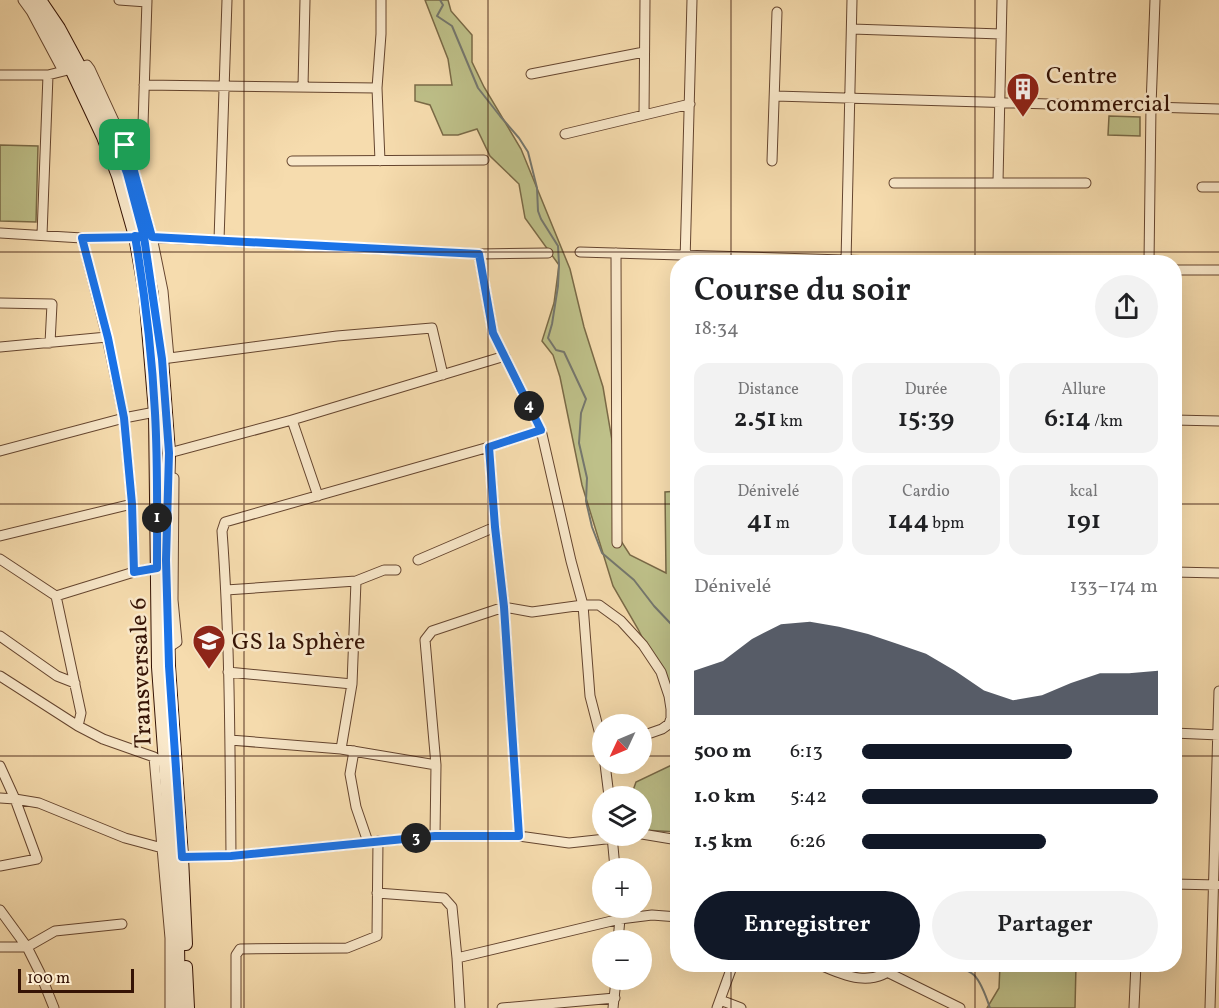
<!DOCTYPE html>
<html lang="fr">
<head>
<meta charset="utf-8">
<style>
	:root { --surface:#fff; --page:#f2f2f2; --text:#202124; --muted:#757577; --accent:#111827 }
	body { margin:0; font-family:Vollkorn,serif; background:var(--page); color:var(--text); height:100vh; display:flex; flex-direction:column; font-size:22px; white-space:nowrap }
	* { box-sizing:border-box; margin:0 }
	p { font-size:20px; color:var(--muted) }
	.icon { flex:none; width:33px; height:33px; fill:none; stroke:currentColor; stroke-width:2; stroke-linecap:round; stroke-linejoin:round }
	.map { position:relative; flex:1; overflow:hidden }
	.sheet { position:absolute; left:670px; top:255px; width:512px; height:717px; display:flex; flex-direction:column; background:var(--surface); border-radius:24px; box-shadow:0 6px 24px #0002 }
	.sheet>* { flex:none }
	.needle { width:39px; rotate:226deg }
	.tools { position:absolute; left:592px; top:714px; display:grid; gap:12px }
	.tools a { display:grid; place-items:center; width:60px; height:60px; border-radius:50%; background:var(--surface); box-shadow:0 6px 24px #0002; font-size:30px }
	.scale { position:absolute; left:18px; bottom:15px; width:116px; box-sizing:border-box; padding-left:6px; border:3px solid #351305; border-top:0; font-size:16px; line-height:21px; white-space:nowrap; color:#351305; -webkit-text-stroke:4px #f9e8ca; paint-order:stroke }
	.pin { position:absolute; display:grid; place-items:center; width:51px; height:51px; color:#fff; margin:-26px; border-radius:12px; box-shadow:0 3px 9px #0006 }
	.km { position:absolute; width:30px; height:30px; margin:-15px; border-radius:50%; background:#222; color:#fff; font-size:16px; line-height:30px; text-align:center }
	.round { display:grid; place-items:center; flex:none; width:63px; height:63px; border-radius:32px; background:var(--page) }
	.overview { display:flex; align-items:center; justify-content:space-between; height:102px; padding:0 24px }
	h1 { font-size:33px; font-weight:600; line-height:45px }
	.metrics { display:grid; grid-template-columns:repeat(3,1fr); gap:9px; height:102px; padding:6px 24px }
	.metrics div { display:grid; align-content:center; border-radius:15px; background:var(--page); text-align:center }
	.metrics b { font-size:26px; font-weight:600 }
	.metrics small { font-size:16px; font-weight:400 }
	.metrics p { font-size:16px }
	.chart { height:168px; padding:12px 24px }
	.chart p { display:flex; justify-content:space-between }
	.chart svg { width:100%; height:108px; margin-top:6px; fill:var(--accent); opacity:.7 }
	.button { display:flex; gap:12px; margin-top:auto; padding:12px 24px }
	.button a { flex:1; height:69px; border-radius:36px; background:var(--accent); color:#fff; font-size:24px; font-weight:600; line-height:69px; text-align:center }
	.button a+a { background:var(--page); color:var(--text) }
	ul { padding:0 24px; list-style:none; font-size:20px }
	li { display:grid; grid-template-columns:96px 72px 1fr; align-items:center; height:45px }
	li i { height:15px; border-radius:8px; background:var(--accent) }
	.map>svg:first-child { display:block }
	.green { fill:#bec089; stroke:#7a6a47; stroke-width:1.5 }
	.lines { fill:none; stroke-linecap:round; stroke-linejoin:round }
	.stream { stroke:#75776e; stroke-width:2 }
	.street-casing { stroke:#65452f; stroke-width:11 }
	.secondary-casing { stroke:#351305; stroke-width:14 }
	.street { stroke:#f9e8ca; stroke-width:9 }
	.secondary { stroke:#f9e8ca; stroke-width:12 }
	.route-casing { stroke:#fff; stroke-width:12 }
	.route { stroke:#1a73e8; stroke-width:8 }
	.grid { fill:none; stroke:#351305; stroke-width:1.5; stroke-opacity:0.55 }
	.labels { text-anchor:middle; stroke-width:5; stroke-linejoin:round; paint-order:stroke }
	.poi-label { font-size:24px; fill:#351305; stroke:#f9e8ca; text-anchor:start }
	.street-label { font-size:24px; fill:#351305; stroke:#f9e8ca }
</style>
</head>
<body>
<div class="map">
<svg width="1219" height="1008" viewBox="0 0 1219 1008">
	<rect width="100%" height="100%" fill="#f6dcae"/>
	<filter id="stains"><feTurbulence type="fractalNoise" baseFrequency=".00333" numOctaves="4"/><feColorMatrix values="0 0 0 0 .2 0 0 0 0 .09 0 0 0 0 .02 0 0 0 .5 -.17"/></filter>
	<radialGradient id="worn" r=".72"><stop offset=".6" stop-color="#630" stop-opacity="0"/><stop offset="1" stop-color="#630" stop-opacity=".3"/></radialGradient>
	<path class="green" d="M425,0h23l3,11 21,24v27l12,25 37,62 49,120 14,58 19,60 11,65 7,89 9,14 36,18 -1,-81 13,-1v241l-6,-13 -11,-44 -23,-46 -25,-43 -31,-101 -22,-108 -7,-22 -11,-14 12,-38 5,-38 -34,-47 -6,-34 -29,-28 -13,-27 -19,6h-15l-13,-30 -15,-4v-16h37l-4,-26z
		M1109,116l31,1v19l-32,-1z
		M0,145l38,1 -2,76 -36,-1z
		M678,762v70l-36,-2v-34h-11l5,-14z
		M1000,965h76l-1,43h-88l12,-20z"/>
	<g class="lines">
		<path class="stream" d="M440,0l3,5 -6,11 15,10 26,62 22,28 19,22 9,14 9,36 1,23 3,8 17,27 1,18 -1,22 -6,38 -4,14 8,12 8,2 22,47 -5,14 -2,30 8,35 -1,23 6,26 10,26 32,27 20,26 18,19 6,2
			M954,964l1,3c6,2 14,3 19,8 7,7 13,24 16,33"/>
		<g class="street-casing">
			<path id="street" d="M23,0l8,11 32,60
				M119,0l28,2
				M852,29l149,5
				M80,67l7,-2 3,4 35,76 9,26 18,66 11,54 6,67
				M531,74l113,-22
				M0,75h48l20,-5
				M144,85l233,3
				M303,86l2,-86
				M775,96l444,13
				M644,115l1,-115
				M143,125l4,-125
				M565,134l125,-30
				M292,161l192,-1
				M380,161l-3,-73 4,-54v-34
				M772,161l5,-149
				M998,182l4,-182
				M894,183h192
				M1202,187h17
				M0,233l82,5 62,-1 335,17 69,-1
				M42,235l6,-160
				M82,238l25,99 17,81 8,86 2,68
				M219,240l8,-240
				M580,252l329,10
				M616,253l1,290
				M479,254l14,79 48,97 30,131 12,44 7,91 13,50
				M685,262l7,-262
				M846,262l6,-262
				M1149,262l2,-156 4,-106
				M1174,270h45
				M0,303l52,1 -2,39
				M0,347l107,-10
				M162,359l175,-23 95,-8 11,47
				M292,420l26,76
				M1174,420l45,1
				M489,447l6,80 9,80 15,229
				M0,451l124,-33 31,-6
				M169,453l123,-33 213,-64
				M0,536l132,-32
				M0,559l56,37 25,117 -3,13
				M418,560l77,-33
				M1174,572l45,1
				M356,581l28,-11h12
				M226,590l130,-9 -4,103 -11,65
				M56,596l78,-24 23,-4
				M0,636l57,40 18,7
				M168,648l9,-6 -4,-42 1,-122
				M228,672l124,12
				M0,676l78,50 25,13 51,18 5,3
				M1174,733l45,2
				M230,740l111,9 95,16
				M354,751l-4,23 6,33 12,35
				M154,757l16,181v70
				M605,764l4,32
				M0,766l15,33 22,60 -37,7
				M0,798l15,1 24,4 86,35 41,11
				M642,834l36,6
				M435,836l1,-71 -11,-125 7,-9 72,-24 28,5 51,-7h16l22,16 22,24 18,27 8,24 2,13v9l-2,6 -7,5 -20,7
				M612,836l3,32
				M231,856c-1,-108 -1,-217 -9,-325l3,-9 264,-75 52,-17
				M182,857l49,-1 204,-20h84l50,7 64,-7
				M1174,884l43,1
				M377,893l67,5 8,9 5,51 3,50
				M0,910l27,37 13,26 14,35
				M618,940l2,-21 -1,-11
				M0,947h27l28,-16 67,-7
				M457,958l163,-39 32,-4 26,2
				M818,964c26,12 56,25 79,0
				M889,973l71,35
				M720,1000l21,8
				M236,1008v-53l4,-6 107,-1 30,-12 1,-95
				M502,1008l113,-10
				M613,1008l3,-28
				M717,1008l16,-44
				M1134,1008l2,-44
				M1210,1008l9,-317"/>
		</g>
		<g class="secondary-casing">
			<path id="secondary" d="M30,0l21,31 20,38 32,68 15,39 17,60 10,57 10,119 3,255 20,277 1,64
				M40,0l19,28 21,39 38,82 9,24 17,64 18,122 7,94 -3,106 3,107 13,191 4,87
				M186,967l2,41"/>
		</g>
		<use href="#street" class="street"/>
		<use href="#secondary" class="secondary"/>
	</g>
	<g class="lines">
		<g class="route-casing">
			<path id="route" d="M125,145l-7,4 9,24 17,64 -62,1 26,100 16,80 8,86 2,68 23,-4c0,-51 1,-103 -2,-155 -3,-59 -10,-118 -20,-177l9,1 18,122 7,94 -3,107 3,106 13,191 49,-1 204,-20h84l-15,-229 -9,-80 -6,-80 52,-17 -48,-97 -14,-79 -327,-17 -18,-66 -9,-26"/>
		</g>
		<use href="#route" class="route"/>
	</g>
	<path class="grid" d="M244,0v1008M488,0v1008M731,0v262M975,0v262M0,252h1219M0,504h678M1174,504h45M0,756h603M642,756h36M1174,756h45M731,964v44M975,964v44"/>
	<defs>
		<g id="building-pin" transform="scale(1.725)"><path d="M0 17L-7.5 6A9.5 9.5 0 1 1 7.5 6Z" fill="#8f2418" stroke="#f9e8ca"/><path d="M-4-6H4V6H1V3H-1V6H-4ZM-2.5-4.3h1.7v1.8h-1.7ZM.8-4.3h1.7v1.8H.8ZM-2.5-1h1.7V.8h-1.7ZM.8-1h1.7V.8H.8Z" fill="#fff"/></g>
		<g id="school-pin" transform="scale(1.725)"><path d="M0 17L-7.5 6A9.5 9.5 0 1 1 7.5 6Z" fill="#8f2418" stroke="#f9e8ca"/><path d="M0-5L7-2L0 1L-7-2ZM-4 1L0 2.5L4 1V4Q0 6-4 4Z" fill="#fff"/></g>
	</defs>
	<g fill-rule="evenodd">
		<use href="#building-pin" x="1023" y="89"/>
		<use href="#school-pin" x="209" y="641"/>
	</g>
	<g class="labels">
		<g class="poi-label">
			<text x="1046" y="83">Centre<tspan x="1046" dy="28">commercial</tspan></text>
			<text x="232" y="649">GS la Sphère</text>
		</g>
		<g class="street-label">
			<text transform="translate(140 673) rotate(-92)" y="8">Transversale 6</text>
		</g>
	</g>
	<rect width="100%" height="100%" filter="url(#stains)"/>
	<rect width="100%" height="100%" fill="url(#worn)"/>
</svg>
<div class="tools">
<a><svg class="needle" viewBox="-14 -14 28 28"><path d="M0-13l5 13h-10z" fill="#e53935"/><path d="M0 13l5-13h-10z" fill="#757577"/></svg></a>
<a><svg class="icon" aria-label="layers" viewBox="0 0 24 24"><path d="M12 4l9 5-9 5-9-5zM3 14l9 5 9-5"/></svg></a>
<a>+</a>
<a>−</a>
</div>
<div class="scale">100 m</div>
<div class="pin" style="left:125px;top:145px;background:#1e9e55"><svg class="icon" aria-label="arrive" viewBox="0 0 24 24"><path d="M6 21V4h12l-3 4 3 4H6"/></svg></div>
<b class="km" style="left:157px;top:518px">1</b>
<b class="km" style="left:416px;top:838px">3</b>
<b class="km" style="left:529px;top:406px">4</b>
<section class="sheet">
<div class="overview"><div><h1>Course du soir</h1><p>18:34</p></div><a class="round"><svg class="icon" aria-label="share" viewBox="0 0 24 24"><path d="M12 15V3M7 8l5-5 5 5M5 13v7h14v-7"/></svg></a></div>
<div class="metrics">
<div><p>Distance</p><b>2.51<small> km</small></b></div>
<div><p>Durée</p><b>15:39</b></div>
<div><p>Allure</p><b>6:14<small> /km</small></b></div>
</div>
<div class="metrics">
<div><p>Dénivelé</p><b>41<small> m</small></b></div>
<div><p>Cardio</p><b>144<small> bpm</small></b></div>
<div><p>kcal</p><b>191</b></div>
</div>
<div class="chart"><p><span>Dénivelé</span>133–174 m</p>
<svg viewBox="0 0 160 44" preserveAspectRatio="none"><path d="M0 44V26L10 22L20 13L30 7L40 6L50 8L60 11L70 15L80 19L90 26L100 34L110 38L120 36L130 31L140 27L150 27L160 26V44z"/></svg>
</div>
<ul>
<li><b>500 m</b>6:13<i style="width:71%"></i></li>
<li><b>1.0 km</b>5:42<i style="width:100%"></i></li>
<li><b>1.5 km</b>6:26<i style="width:62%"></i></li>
</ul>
<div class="button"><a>Enregistrer</a><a>Partager</a></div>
</section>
</div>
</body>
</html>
